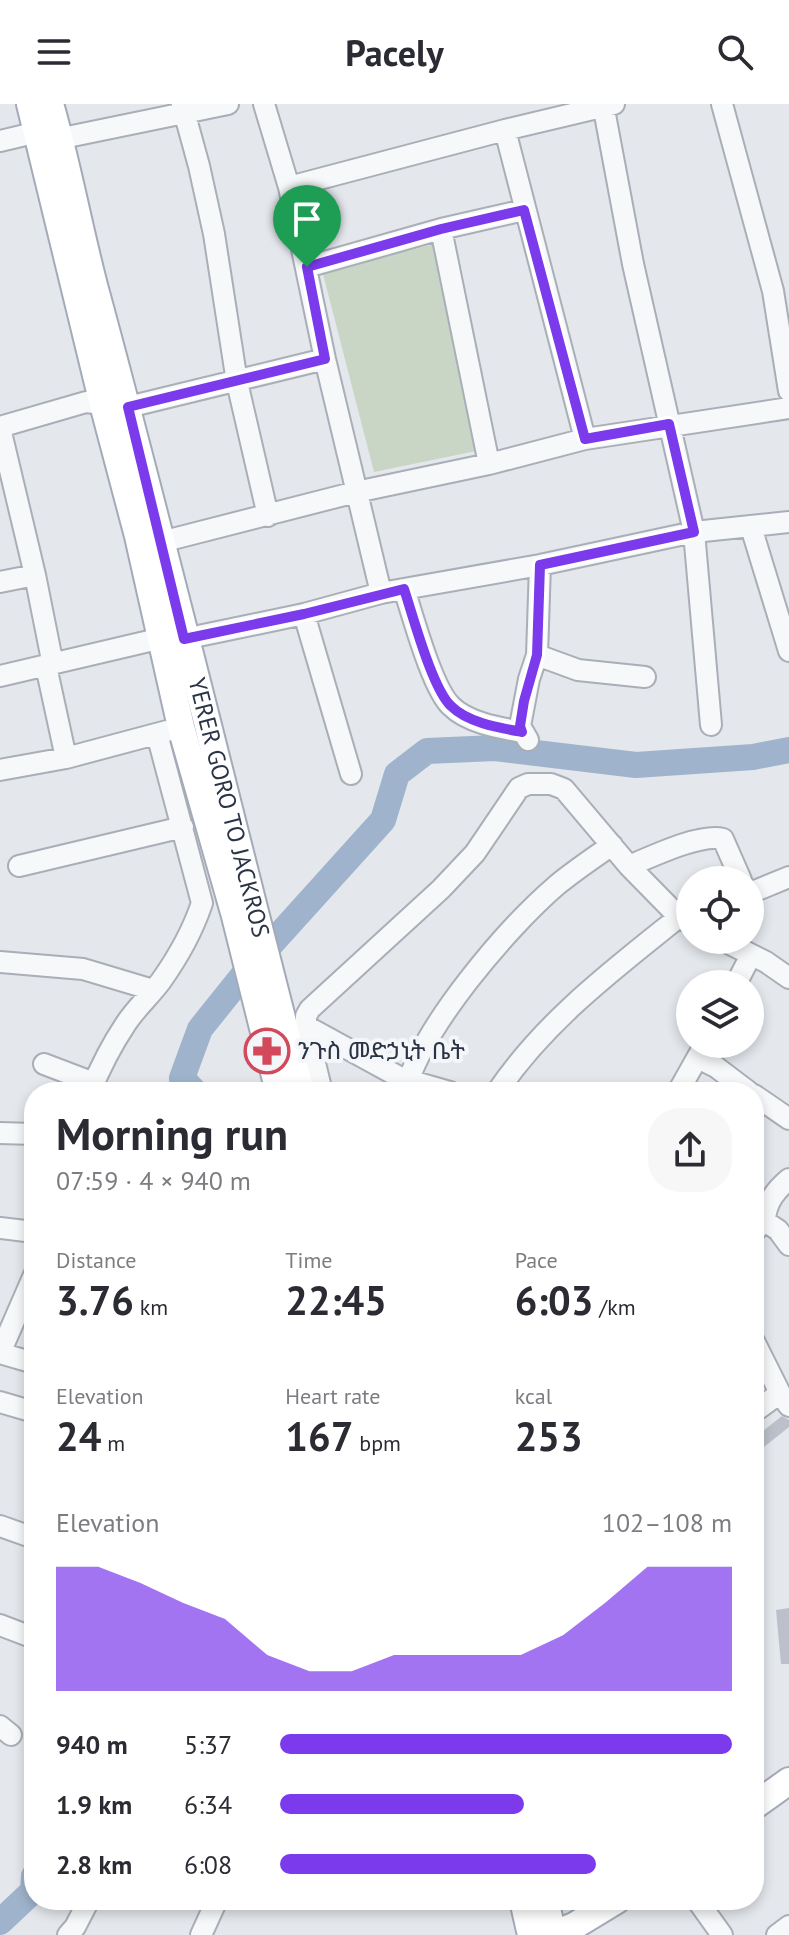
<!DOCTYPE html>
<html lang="en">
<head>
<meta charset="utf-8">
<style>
	:root { --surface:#fff; --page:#f7f7f7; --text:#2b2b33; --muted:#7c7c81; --accent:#7c3aed }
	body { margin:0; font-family:"PT Sans","Noto Sans Ethiopic",sans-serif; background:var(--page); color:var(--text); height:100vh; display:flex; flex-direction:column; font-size:30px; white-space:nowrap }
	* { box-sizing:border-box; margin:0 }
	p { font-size:26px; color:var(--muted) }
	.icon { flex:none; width:44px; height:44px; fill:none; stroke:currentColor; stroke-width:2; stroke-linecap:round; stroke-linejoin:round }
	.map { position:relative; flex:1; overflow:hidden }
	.drawer { position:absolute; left:24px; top:978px; width:740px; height:828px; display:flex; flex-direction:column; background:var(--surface); border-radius:32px; box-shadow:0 4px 12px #0003 }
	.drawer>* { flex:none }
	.controls { position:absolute; left:676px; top:762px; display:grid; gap:16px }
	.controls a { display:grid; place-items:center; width:88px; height:88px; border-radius:50%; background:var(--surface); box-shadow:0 4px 12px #0003; font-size:40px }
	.pin { position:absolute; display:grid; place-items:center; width:68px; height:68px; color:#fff; margin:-82px -34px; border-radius:50% 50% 50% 0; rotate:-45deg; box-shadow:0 0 8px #0007 }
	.pin .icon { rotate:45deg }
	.round { display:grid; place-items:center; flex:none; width:84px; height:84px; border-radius:32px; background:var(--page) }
	.head { display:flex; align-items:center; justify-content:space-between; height:136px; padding:0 32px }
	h1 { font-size:44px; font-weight:700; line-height:60px }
	.figures { display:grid; grid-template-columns:repeat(3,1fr); gap:12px; height:136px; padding:8px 32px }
	.figures div { display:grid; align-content:center }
	.figures b { font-size:40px; font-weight:700 }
	.figures small { font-size:22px; font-weight:400 }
	.figures p { font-size:22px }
	.chart { height:224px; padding:16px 32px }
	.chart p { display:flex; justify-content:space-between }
	.chart svg { width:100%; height:144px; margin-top:8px; fill:var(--accent); opacity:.7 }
	ul { padding:0 32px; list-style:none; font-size:26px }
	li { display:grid; grid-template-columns:128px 96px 1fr; align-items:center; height:60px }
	li i { height:20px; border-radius:10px; background:var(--accent) }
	header { display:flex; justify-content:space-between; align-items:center; height:104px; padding:0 32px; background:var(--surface); font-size:36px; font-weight:700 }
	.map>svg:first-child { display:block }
	.green { fill:#c9d6c5 }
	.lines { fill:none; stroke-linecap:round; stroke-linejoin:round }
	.river { stroke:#9fb4cc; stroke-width:26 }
	.building { fill:#bbc0ca }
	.minor-casing { stroke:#a9aeb7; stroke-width:24 }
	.major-casing { stroke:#a3abb8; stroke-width:30 }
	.minor { stroke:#f7f8fa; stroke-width:20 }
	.major { stroke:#fff; stroke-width:26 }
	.route-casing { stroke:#fff; stroke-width:16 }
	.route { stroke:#7c3aed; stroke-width:10 }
	.labels { text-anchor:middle; stroke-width:8; stroke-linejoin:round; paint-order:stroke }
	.street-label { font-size:24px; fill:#2b3445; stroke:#f4f6f9 }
	.poi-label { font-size:24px; fill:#2b3445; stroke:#f4f6f9; text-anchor:start }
</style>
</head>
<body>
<header><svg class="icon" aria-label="menu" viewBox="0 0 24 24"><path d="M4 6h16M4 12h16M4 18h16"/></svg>Pacely<svg class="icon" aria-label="search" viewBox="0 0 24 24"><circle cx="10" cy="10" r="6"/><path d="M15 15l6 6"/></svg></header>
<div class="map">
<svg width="789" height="1831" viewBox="0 0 789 1831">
	<rect width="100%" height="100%" fill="#e4e7ec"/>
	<path class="green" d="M440,139l41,207 -107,22 -52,-202z"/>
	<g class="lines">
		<path class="river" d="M195,988l-13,-14 18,-49 44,-55 139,-154 14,-46 30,-23 68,-3 141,17 117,-8 36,-7
			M0,1818l33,-31 1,-15"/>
	</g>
	<path class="building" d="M782,1312l7,4v7l-35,28v-17z
		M789,1504v56h-8l-5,-54z"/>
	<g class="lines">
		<g class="minor-casing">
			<path id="minor" d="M182,0l17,62 15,68 23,148 31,134
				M264,0l25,83 36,172 56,234
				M603,0l30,160 61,268 17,193
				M722,0l51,187 16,100
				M505,26l80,309
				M0,37l38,-9
				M48,37l180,-37
				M289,83l216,-57 109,-26
				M441,125l48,235
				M307,163l134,-38 83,-19
				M128,303l197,-48
				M0,323l86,-25 17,2
				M0,324l35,147 18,90
				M751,423l38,124
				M161,438l195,-50 133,-28 96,-25 204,-31
				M0,478l35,-7
				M404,485c9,27 28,99 47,117 17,17 49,22 71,26
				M304,510l47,160
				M184,535l120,-25 77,-21 159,-28 154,-33 95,-10
				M537,551l41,15 67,7
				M46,562l20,92
				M0,572l162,-38
				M528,636l-8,-14 9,-47 8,-24 3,-90
				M0,666l66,-12 101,-27
				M19,762l164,-39
				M629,762c22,-9 71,-33 94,-27l18,41
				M750,789l39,-16
				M722,836l44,22 23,16
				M0,858l83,7 70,21
				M736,880l15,-29
				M306,922l95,52 49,14
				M698,954l18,9 33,25
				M44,960l50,19
				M90,988c10,-24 21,-46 35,-67 10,-16 25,-29 36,-44 17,-24 32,-51 41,-78l-45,-169
				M322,988l-16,-66v-10l4,-7 131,-120 34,-36 44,-65 9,-4h23l13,5 65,77 50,51 11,6
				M405,988c16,-64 102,-164 152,-207 17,-14 36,-27 55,-40
				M497,988c48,-71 116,-122 182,-175
				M678,988l27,-48
				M754,991l35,24
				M0,1029l34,1
				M754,1110l24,16 11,15
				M0,1124l34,4
				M754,1128l11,-12c1,-18 11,-30 24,-41
				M754,1237l26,52 9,13
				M0,1249l34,-78
				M0,1249l34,10
				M0,1298l34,10
				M754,1308l26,-19
				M0,1422l34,12
				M0,1521l34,13
				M0,1622l11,9
				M697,1796l25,35
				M68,1831l7,-8 14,-27
				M201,1831l16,-35
				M777,1831l12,-9"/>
		</g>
		<g class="major-casing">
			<g id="major">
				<path d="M30,0l73,300 35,132 43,191 54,189 44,176"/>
				<path id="s1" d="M50,0c18,62 29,126 46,189 72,265 136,533 205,799"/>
				<path d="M754,1702l35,-25"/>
				<path d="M523,1796l8,35"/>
				<path d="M545,1796l8,35"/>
				<path d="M553,1831l21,-9 43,-26"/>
			</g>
		</g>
		<use href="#minor" class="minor"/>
		<use href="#major" class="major"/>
	</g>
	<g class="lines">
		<g class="route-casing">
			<path id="route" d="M524,106l61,229 84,-15 25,108 -154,33 -3,90 -13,46 -4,25 2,6c-22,-4 -54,-9 -71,-26 -19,-18 -38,-90 -47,-117l-100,25 -120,25 -56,-232 197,-48 -18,-92 134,-38z"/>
		</g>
		<use href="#route" class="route"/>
	</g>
	<defs>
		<g id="pharmacy-ring" transform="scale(2.3)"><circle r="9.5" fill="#f4f6f9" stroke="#d1495b" stroke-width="1.5"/><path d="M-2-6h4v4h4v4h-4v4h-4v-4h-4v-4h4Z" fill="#d1495b"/></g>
	</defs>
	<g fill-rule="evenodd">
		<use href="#pharmacy-ring" x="267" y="947"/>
	</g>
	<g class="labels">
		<g class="street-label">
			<text dy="8" stroke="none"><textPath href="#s1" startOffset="726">YERER GORO TO JACKROS</textPath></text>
		</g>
		<g class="poi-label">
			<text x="298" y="955">ንጉስ መድኃኒት ቤት</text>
		</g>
	</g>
</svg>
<div class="controls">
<a><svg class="icon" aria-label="locate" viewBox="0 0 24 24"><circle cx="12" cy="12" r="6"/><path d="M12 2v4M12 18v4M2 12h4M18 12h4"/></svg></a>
<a><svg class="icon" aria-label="layers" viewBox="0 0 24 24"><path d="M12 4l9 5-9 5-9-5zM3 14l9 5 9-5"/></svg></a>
</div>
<div class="pin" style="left:307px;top:163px;background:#1e9e55"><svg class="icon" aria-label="arrive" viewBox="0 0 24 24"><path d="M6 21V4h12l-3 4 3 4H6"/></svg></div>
<section class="drawer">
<div class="head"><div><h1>Morning run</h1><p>07:59 · 4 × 940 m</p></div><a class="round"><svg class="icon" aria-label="share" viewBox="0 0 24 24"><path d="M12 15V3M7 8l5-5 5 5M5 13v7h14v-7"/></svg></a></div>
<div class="figures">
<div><p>Distance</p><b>3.76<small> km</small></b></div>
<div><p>Time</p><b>22:45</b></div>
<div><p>Pace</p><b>6:03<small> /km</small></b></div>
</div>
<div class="figures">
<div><p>Elevation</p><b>24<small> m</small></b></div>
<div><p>Heart rate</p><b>167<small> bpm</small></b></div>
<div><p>kcal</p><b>253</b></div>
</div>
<div class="chart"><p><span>Elevation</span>102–108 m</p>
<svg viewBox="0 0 160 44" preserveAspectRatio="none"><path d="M0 44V6L10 6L20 11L30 17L40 22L50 33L60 38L70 38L80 33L90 33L100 33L110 33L120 27L130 17L140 6L150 6L160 6V44z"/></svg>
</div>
<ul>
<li><b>940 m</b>5:37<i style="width:100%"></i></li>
<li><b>1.9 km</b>6:34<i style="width:54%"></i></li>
<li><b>2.8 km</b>6:08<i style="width:70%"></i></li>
</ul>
</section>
</div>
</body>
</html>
